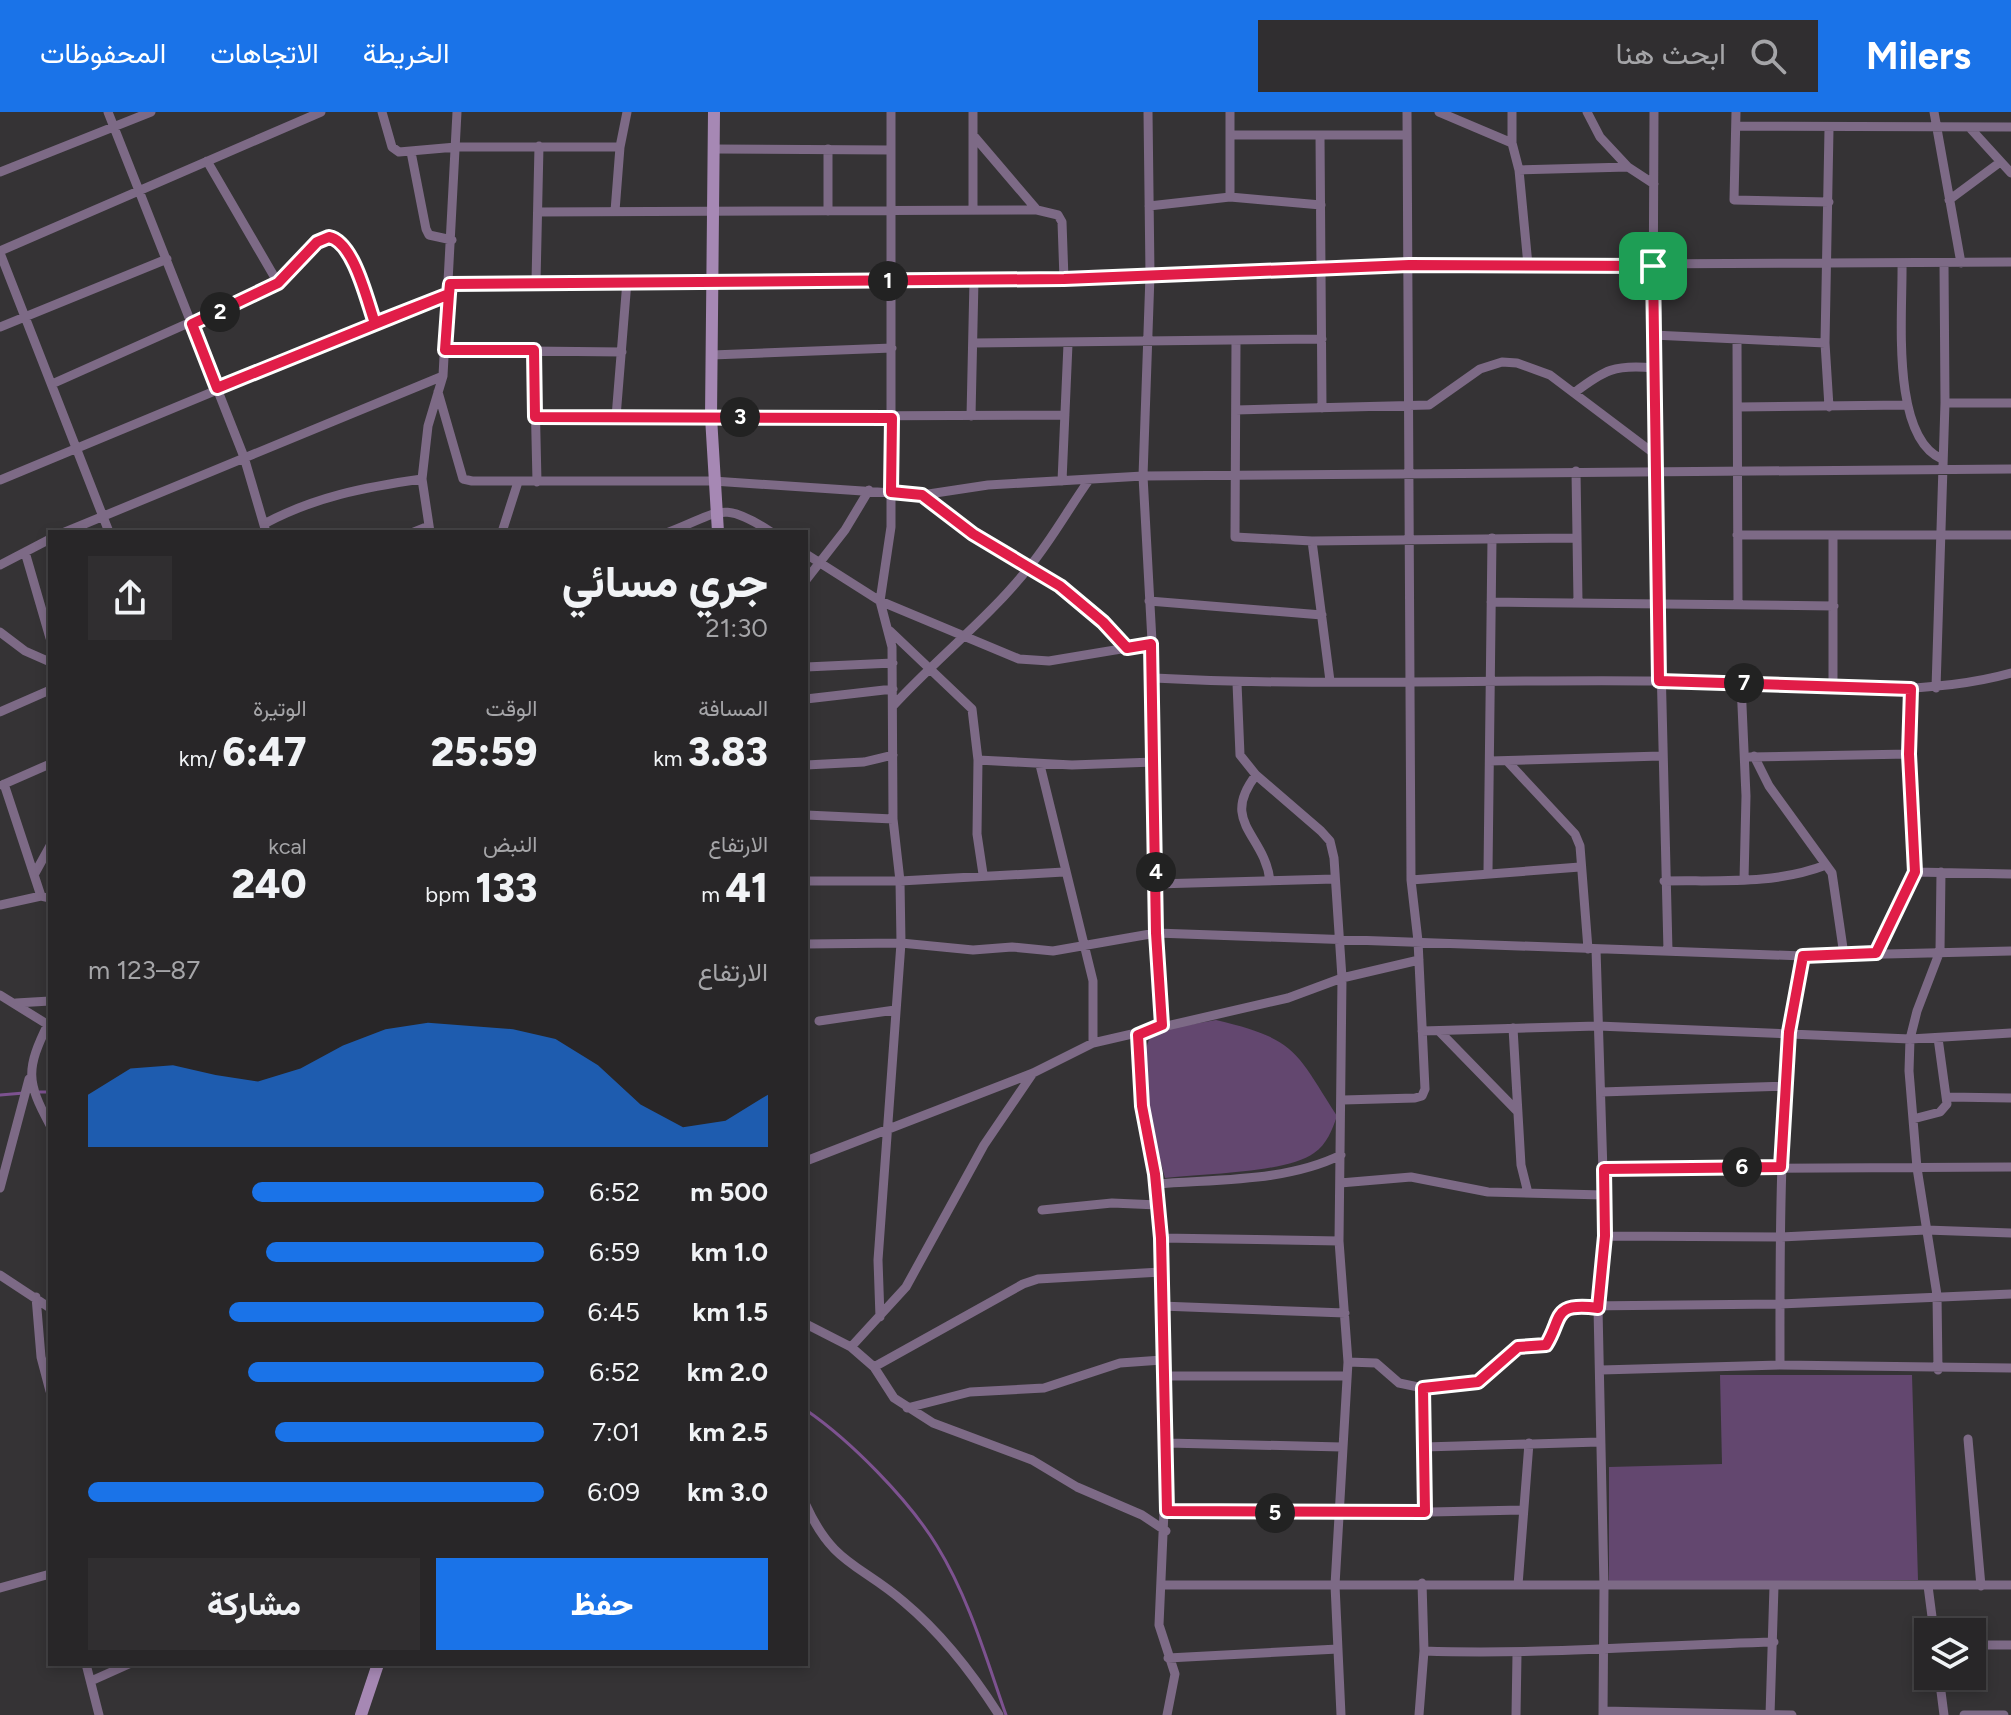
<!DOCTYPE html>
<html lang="ar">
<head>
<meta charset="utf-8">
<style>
	:root { --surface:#282628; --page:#302e30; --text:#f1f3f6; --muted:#a5a5a8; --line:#444345; --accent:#1a73e8 }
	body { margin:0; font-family:Figtree,Vazirmatn,sans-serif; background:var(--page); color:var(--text); direction:rtl; height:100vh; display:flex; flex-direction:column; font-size:30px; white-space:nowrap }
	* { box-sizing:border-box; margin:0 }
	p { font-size:26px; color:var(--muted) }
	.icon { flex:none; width:44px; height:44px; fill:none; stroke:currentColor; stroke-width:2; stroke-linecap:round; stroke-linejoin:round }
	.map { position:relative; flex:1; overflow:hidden; direction:ltr }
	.panel { position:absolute; left:48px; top:418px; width:760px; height:1136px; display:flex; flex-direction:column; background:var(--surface); border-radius:0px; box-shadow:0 4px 12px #0003,0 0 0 2px var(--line); direction:rtl }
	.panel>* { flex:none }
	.buttons { position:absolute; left:1914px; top:1506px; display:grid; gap:16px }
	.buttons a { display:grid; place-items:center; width:72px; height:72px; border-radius:0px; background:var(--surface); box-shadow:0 4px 12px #0003,0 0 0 2px var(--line); font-size:40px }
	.pin { position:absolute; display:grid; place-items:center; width:68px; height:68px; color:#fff; margin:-34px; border-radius:16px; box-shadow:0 4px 12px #0006 }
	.km { position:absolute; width:40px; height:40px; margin:-20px; border-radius:50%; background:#222; color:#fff; font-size:22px; line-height:40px; text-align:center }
	.round { display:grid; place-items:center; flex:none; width:84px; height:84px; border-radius:0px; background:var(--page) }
	.overview { display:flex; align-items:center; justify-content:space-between; height:136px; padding:0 40px }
	h1 { font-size:44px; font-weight:800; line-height:60px }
	.stats { display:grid; grid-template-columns:repeat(3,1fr); gap:12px; height:136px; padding:8px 40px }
	.stats div { display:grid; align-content:center }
	.stats b { font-size:40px; font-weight:800 }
	.stats small { font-size:22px; font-weight:400 }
	.stats p { font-size:22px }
	.chart { height:224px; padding:16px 40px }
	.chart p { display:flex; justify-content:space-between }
	.chart svg { width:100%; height:144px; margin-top:8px; fill:var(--accent); opacity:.7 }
	.primary-button { display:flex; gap:16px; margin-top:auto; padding:16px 40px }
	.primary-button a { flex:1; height:92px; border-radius:0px; background:var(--accent); color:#fff; font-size:32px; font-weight:800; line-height:92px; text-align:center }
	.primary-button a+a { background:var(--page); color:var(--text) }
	ul { padding:0 40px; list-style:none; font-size:26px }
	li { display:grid; grid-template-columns:128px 96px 1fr; align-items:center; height:60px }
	li i { height:20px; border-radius:10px; background:var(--accent) }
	header { display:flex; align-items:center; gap:48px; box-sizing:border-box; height:112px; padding:0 40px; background:var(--accent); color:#fff }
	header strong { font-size:38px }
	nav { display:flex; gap:44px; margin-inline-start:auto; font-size:28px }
	.search { width:560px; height:72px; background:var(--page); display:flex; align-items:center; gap:20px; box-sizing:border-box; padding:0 28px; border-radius:0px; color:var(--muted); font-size:30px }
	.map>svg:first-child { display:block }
	.green { fill:#63476f }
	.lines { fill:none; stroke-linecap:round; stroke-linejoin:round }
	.stream { stroke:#7d5290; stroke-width:3 }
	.street { stroke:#7d6a86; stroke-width:9 }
	.secondary { stroke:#a688b4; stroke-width:12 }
	.route-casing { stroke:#fff; stroke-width:16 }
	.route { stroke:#e11d48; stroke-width:10 }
</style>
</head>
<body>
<header>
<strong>Milers</strong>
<div class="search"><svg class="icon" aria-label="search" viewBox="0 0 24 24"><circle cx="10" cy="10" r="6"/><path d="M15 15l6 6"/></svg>ابحث هنا</div>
<nav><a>الخريطة</a><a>الاتجاهات</a><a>المحفوظات</a></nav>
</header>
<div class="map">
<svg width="2011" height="1603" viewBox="0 0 2011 1603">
	<rect width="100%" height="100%" fill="#353335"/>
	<path class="green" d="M1216,908c80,19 79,30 121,96 -5,14 -10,28 -23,37 -27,20 -113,21 -149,25 -9,-37 -35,-116 -11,-147z
		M1720,1263h192l6,205 -309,2v-115l113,-3z"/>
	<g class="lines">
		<path class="stream" d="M36,980h14
			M0,983l24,-2
			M806,1298c45,31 103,90 131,136 32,52 49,112 69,169"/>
		<path class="street" d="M108,0l136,345 22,75
			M382,0l10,35 7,5 57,-5h164
			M891,0v415l-11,74 12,46 1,172
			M973,0v98
			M1148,0l2,163 -7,201 11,202 2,255 6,92
			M1439,0l73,31
			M1512,0v31l7,27 9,95
			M1587,0l13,25 28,30
			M1654,0l-1,223 15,616
			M1736,0l-2,88 95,2
			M1934,0l27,151
			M1736,14l275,1
			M1970,16l41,45
			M1829,17l-4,214 4,64
			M973,23l64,75
			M1231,23h176
			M1320,23l2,273
			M714,37l177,1
			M828,37v62
			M411,40l15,77 3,6 23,5
			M207,49l71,122
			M1519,58l109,-3 26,17
			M0,60l151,-60
			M1230,85v-85
			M1949,88l50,-37
			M1149,94l81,-9 91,8
			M615,99l5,-64 7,-35
			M538,100l499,-2 21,5 4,7 2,57
			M0,139l321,-139
			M0,141l109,279
			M1902,152c1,48 -12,173 40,195
			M536,170l3,-136
			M450,172l614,-5 345,-14 602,-3
			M0,215l167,-68
			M1653,223l172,8
			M1236,228l-1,197 77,4 265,-3
			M1737,228l1,263
			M973,231l349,-4
			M445,238l177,2
			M534,238l3,132
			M712,243l180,-7
			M52,272l226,-101 39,-41 12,-5c25,5 38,64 46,86
			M438,280l25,87 9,2h241l209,14 66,-10 155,-9 868,-7
			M1574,281c30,-23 41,-29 80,-25
			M1945,291h66
			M1738,295l167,-2
			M1236,298l193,-5 51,-36 22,-7 15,1 33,12 106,80
			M971,304l3,-136
			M535,305l530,-2
			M616,305l11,-136
			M1576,359l2,130
			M0,368l449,-186
			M1062,369l6,-137
			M922,383c67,54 148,86 205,153
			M264,412c50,-27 101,-37 158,-45
			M65,420l378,-156
			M414,420l15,-6
			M430,420l-8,-53 6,-53 15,-50 14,-264
			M502,420l16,-50
			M669,420c50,-19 52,-33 102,0
			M1737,423h274
			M1833,424v150
			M1312,429l18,140
			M25,440l25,86
			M806,442l74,47 139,58 30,2 102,-17
			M0,453l50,-26
			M806,468l39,-50 24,-40
			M1149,489l173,14
			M1491,490l343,4
			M890,519l82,78 6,51 -1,74 6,40
			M0,520l25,19 25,11
			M806,555l87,-4
			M1154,566c166,9 335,1 502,3 113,1 247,22 355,-8
			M1237,571l3,72 16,20 65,56 9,10 4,17 8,120 -3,263 9,121 -13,223 6,130
			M1741,571l5,113 -2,84
			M1936,576l9,-285 -1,-140
			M1911,577l-2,65 6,118
			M806,587l87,-10
			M893,594c44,-48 97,-89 137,-140 22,-27 39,-58 59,-86
			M0,600l50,-22
			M1754,644l15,30 63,87 12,82
			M1750,645l159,-3
			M978,648l94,5 82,-3
			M1490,649l171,-5
			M1507,649l68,73 5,12 8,103
			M806,653l58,-3 29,-7
			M1040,653l53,216v62
			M1256,663c-37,48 9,59 14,106
			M4,672l37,112
			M2,673l48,-21
			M806,703l87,4 7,62 1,62 -23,317 2,57
			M1488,759l4,-333
			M34,763l16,-29
			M1411,768l169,-13
			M806,769h94l164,-9
			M1664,769c55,-1 110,4 162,-16
			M1156,772l179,-5
			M0,793l41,-9 9,2
			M806,832l95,-1 72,7 39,-3 41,4 103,-18 647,23 208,-5
			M1596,837l9,287 -7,72 6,279 -1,128
			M1876,841l39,-81 96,2
			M0,883l50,31
			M16,891l34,-2
			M819,909l76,-11
			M48,912c-22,45 -22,57 2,101
			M1513,916l8,137 7,28
			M1422,919l176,-5 312,13 101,-6
			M1439,919l79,81
			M1138,923l4,71 13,68 6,64 1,138 5,67 -8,182 16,49 -8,41
			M1601,980l186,-6
			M1948,985l63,1
			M1343,988l72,-2 7,-2 3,-7 -7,-148 -7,-61 -4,-768
			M1913,1007l27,-7 7,-8 -9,-66
			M806,1049l227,-88 60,-30 195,-45 54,-20 77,-18
			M1604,1057l407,-2
			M1340,1071l71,-6 77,15 116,3
			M1157,1072c60,-5 129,-2 184,-29
			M0,1076l29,-109
			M1042,1098l70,-7 46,2
			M1605,1124l176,1 145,-7 85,3
			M1161,1126l178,3
			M0,1163l50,33
			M36,1185l5,60 9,34
			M1161,1194l184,7
			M806,1212l45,23 23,20 20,31 39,25 99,37 45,27 65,28 24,16
			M851,1235l55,-60 78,-142 49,-72
			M1348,1250l28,1 23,20 24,5 46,-3 17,-7 32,-31 28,-2 11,-30 28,-9 195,-2 231,-10
			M1780,1253c0,-136 -2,-275 23,-409
			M874,1255l149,-83 15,-5 123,-7
			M1601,1258l179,-5 231,3
			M1938,1258l-1,-75 -20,-127 -8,-97 1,-32 7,-28 23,-60 1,-79
			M1162,1264h185
			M1423,1276l2,124
			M907,1296l63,-16 74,-4 76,-25 42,-3
			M1968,1327l13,147
			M1167,1331l175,4
			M1424,1335l175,-5
			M806,1393c27,60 54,59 98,97 37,31 69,72 95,113
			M1167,1399l172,3 183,-4
			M1164,1473h847
			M1518,1473l11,-142
			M1928,1474l6,46
			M0,1476l50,-14
			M1972,1533h39
			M1424,1539c116,4 233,-6 350,-9
			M1168,1546l170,-9
			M86,1552l13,51
			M1939,1564l5,39
			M91,1569l38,-17
			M1603,1599l189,4
			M1419,1603l5,-64 -2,-68
			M1516,1603l1,-61
			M1770,1603l4,-129
			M1964,1603h40"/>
		<path class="secondary" d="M714,0l-3,305 7,115
			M361,1603l17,-51"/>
	</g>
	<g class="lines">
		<g class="route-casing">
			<path id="route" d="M1653,154l-244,-1 -345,14 -614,5 -1,10 -74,29c-8,-22 -21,-81 -46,-86l-12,5 -39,41 -86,41 25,64 232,-94 -4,56h89l1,67 357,1 -1,74 31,3 51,39 87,52 43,36 24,26 24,-4 5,289 6,92 -24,10 4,71 13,68 6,64 6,273 258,1 -2,-124 55,-6 40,-35 28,-2c17,-27 5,-43 52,-37l7,-72 -1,-67 177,-2 8,-135 14,-76 73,-3 39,-81 -6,-118 2,-65 -252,-8 -6,-415"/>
		</g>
		<use href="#route" class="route"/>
	</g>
</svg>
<div class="buttons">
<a><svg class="icon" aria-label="layers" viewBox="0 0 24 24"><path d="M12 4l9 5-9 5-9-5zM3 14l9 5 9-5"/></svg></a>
</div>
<div class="pin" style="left:1653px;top:154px;background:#1e9e55"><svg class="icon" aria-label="arrive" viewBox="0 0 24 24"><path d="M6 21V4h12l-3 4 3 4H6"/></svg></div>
<b class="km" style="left:888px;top:169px">1</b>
<b class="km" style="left:220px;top:200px">2</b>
<b class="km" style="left:740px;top:305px">3</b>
<b class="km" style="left:1156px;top:760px">4</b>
<b class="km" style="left:1275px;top:1401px">5</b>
<b class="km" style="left:1742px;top:1055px">6</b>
<b class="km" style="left:1744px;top:571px">7</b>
<section class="panel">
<div class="overview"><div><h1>جري مسائي</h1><p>21:30</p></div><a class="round"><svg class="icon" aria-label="share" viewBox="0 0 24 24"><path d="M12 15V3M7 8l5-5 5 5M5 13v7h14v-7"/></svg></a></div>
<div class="stats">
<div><p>المسافة</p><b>3.83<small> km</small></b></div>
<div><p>الوقت</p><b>25:59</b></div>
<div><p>الوتيرة</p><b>6:47<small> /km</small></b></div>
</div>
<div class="stats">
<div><p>الارتفاع</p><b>41<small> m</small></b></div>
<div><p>النبض</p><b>133<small> bpm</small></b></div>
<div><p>kcal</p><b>240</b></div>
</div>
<div class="chart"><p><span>الارتفاع</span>87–123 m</p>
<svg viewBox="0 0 160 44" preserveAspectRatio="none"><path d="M0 44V28L10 20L20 19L30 22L40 24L50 20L60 13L70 8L80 6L90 7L100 8L110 11L120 19L130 31L140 38L150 36L160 28V44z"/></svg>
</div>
<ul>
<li><b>500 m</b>6:52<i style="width:64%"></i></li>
<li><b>1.0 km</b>6:59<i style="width:61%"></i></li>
<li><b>1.5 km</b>6:45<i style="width:69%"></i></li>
<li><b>2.0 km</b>6:52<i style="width:65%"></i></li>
<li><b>2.5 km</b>7:01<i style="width:59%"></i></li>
<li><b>3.0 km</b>6:09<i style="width:100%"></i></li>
</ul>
<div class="primary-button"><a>حفظ</a><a>مشاركة</a></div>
</section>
</div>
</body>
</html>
